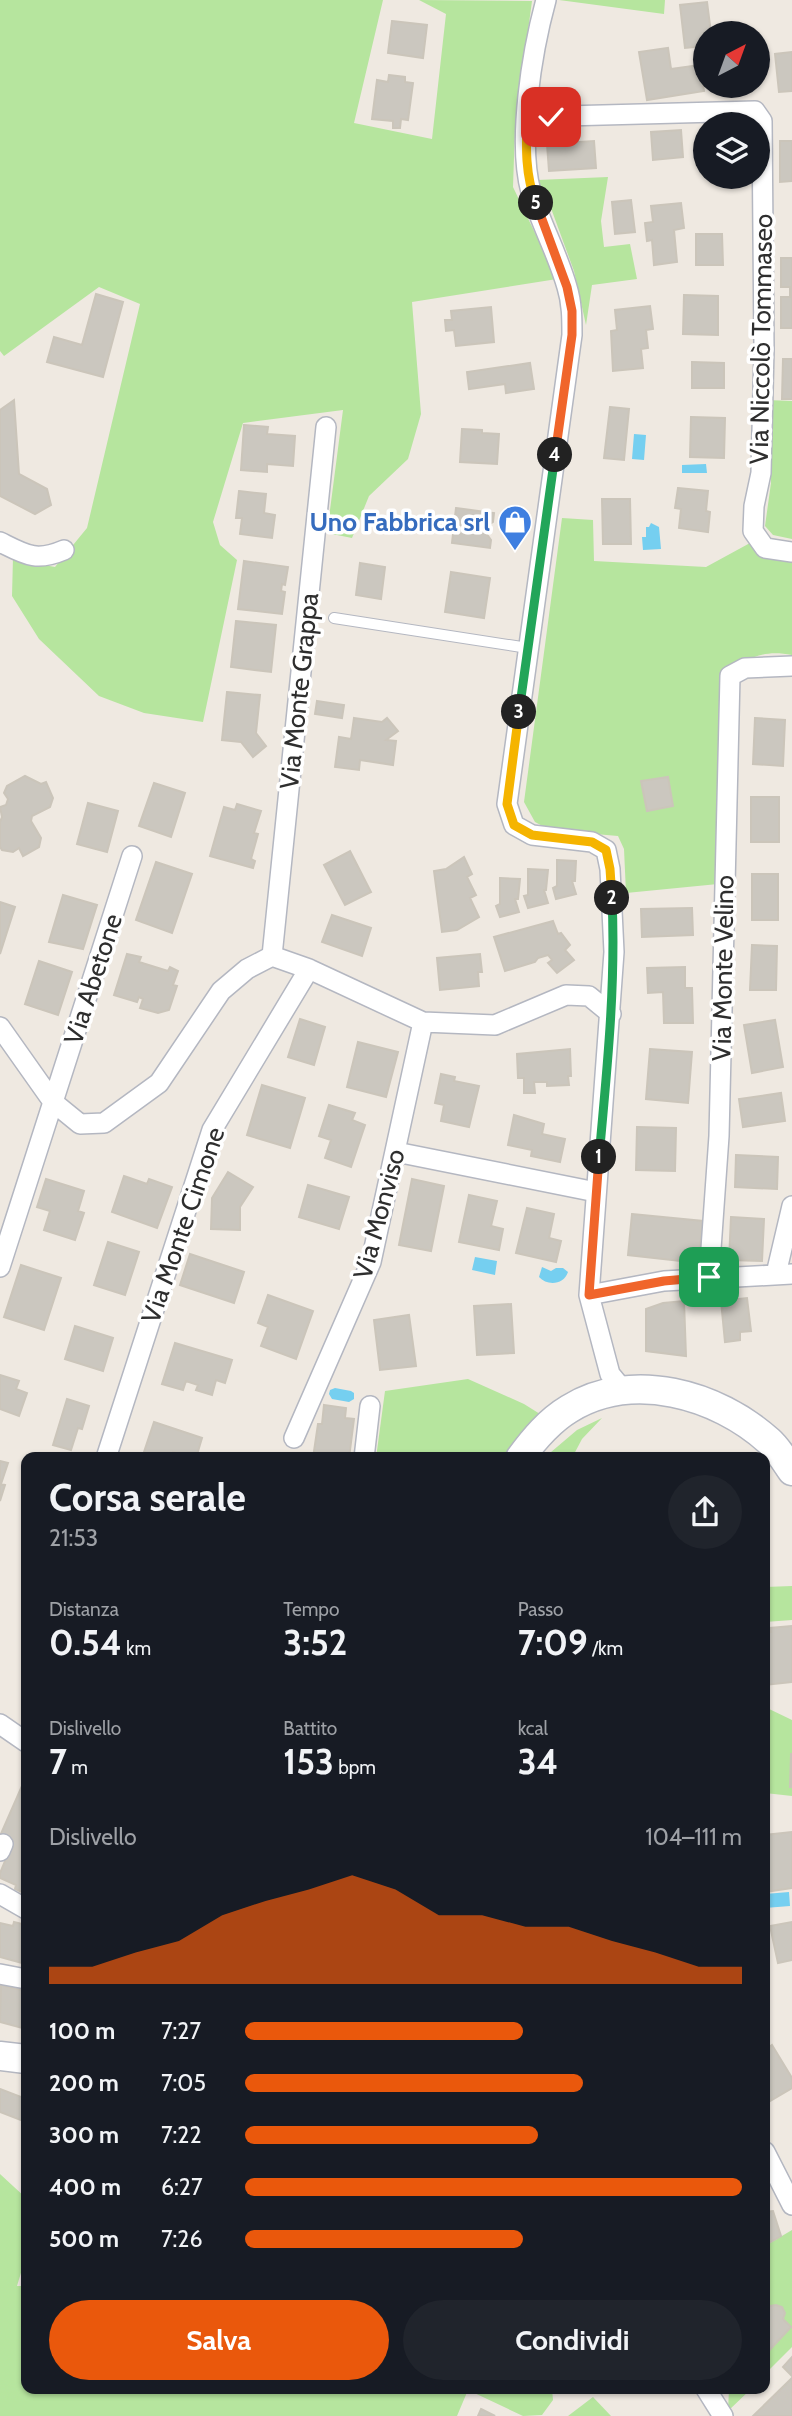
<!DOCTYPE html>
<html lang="it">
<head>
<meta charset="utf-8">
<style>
	:root { --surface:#171b24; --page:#20242c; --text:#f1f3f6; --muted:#9ea1a6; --accent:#ea580c }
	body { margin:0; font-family:Cabin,sans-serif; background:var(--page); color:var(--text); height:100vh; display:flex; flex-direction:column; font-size:26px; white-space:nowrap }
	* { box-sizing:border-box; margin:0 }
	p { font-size:23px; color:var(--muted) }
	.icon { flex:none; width:38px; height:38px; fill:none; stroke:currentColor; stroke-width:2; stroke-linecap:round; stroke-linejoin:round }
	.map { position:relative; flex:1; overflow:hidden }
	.sheet { position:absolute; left:21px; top:1452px; width:749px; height:942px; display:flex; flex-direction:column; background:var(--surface); border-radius:14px; box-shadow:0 2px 5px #0004 }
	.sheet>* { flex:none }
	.needle { width:46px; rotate:41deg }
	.controls { position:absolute; left:693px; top:21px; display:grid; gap:14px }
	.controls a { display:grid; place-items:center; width:77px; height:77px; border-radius:50%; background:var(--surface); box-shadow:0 2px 5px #0004; font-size:35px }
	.pin { position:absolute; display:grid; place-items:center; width:60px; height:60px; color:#fff; margin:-30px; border-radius:14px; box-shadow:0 4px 10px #0006 }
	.km { position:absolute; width:35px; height:35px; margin:-18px; border-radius:50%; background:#222; color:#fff; font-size:19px; line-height:35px; text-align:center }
	.round { display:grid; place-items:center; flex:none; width:74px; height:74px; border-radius:37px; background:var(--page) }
	.head { display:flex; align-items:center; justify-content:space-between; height:119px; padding:0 28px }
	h1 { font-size:38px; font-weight:700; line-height:52px }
	.metrics { display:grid; grid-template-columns:repeat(3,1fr); gap:10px; height:119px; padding:7px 28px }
	.metrics div { display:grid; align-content:center }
	.metrics b { font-size:35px; font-weight:700 }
	.metrics small { font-size:19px; font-weight:400 }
	.metrics p { font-size:19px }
	.chart { height:196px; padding:14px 28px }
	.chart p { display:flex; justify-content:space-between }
	.chart svg { width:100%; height:126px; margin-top:7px; fill:var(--accent); opacity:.7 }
	.action { display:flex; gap:14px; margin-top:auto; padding:14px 28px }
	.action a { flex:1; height:80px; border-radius:42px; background:var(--accent); color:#fff; font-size:28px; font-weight:700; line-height:80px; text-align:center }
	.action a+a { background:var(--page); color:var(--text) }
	ul { padding:0 28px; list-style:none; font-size:23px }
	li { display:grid; grid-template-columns:112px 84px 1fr; align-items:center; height:52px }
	li i { height:18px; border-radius:9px; background:var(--accent) }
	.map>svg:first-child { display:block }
	.green { fill:#b6e59e }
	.water { fill:#75cff0 }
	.building { fill:#cbc7bf; stroke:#cbc5ba; stroke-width:2 }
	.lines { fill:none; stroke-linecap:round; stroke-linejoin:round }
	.lane-casing { stroke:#b4b7c1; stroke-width:12 }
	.street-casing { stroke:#b4b7c1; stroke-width:22 }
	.secondary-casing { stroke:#b4b7c1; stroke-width:31 }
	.lane { stroke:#fff; stroke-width:10 }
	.street { stroke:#fff; stroke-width:19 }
	.secondary { stroke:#fff; stroke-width:28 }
	.split-1-casing { stroke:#fff; stroke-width:14 }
	.split-2-casing { stroke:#fff; stroke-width:14 }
	.split-3-casing { stroke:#fff; stroke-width:14 }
	.split-4-casing { stroke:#fff; stroke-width:14 }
	.split-5-casing { stroke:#fff; stroke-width:14 }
	.split-6-casing { stroke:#fff; stroke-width:14 }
	.split-1 { stroke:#f0652b; stroke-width:9 }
	.split-2 { stroke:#22a559; stroke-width:9 }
	.split-3 { stroke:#f5b400; stroke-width:9 }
	.split-4 { stroke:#22a559; stroke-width:9 }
	.split-5 { stroke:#f0652b; stroke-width:9 }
	.split-6 { stroke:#f5b400; stroke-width:9 }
	.labels { text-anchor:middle; stroke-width:7; stroke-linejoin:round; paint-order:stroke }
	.street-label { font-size:26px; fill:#2e2e2e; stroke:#fff }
	.shop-label { font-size:26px; font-weight:bold; fill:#366cbe; stroke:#fff; text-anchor:end }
</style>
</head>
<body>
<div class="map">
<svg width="792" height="2416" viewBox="0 0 792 2416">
	<rect width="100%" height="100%" fill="#efe9e1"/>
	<path class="green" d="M0,0h383l-29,123 78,16 14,-125 -27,-14 113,1 -17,127 -2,59 44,92 -145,23 9,112 -13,45 -39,37 -17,42 -25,-5 16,-123 -100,13 -30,99 7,23 17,15 -34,162 -59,-9 -45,-17 -60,-57 -27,-43 1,-39 9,4 33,6 32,-39 53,-224 -41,-17 -95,69 -4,-5z
		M559,0h106l-1,14z
		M608,177l-7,44 3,26 26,-3 7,35 -45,6 -6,40 -12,-54 -22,-60 -15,-31z
		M767,400l25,1v138l-19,-4 -8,-9 6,-43z
		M562,518l31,2 1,41 112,6 44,-24 19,15 23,4v93c-31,-6 -45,4 -68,22l-6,207 -92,9 -2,-44 -6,-13 -68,-6 -15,-8 -11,-20z
		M468,1379l56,25 16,10 -26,44h-138l9,-67z
		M602,1418l-20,21 -9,17 -29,2 33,-28z
		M792,1586v34l-27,2v-35z
		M765,1707l27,13v76l-27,-3z
		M0,2174l26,24 -3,33 3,25 -9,30h9v103h526l1,11 -11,15 -19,1 -55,-26 -11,26h-457z
		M792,2230v117l-27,27v-128z
		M729,2389h22l-23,22z
		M593,2397l18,19h-43z"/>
	<path class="water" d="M634,434l12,1 -2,25 -12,-1z
		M706,464l1,9h-25v-8z
		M651,523l8,4 2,22 -18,1 -1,-13h4v-10h3z
		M475,1257l22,4 -2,14 -23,-5z
		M542,1267l9,4 5,-3h7l5,4c-4,13 -21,14 -29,5z
		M335,1388l16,3 3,2v6l-5,3 -17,-3 -3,-5 1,-4z
		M789,1892l1,14 -25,2v-14z"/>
	<path class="building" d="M707,2l4,31h-6v13l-20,2 -5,-43z
		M392,21l35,4 -4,33 -35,-5z
		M668,48l3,21 28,-4 5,26 -57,9 -8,-48z
		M792,52v39l-13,1 -4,-38z
		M389,75l16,2v5l8,1 -5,37 -7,-1 -1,9h-7v-7l-21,-2 5,-39 11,2z
		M681,130l2,27 -30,3 -2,-28z
		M594,141l2,27 -47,3 -2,-27z
		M780,141h12v40l-12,1z
		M631,200l4,32 -20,2 -3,-32z
		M681,203l3,25 -10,2 3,32 -23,3 -2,-25 -5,1 -2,-18 8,-1 -2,-16z
		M696,234h26l1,31h-27z
		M781,258h11v70h-11v-31h9v-10h-9z
		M96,294l27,8 -20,75 -56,-15 7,-25 28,8z
		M684,295l34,1v39l-35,-1z
		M650,306l3,23 -7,1 2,18 -7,1 2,19 -30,3 -2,-40 6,-1 -2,-20z
		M491,307l3,35 -38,4 -2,-16 -8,1 -1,-11h7l-1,-9z
		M783,359h9v40h-10z
		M692,362l32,1v25h-32z
		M530,363l4,26 -28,4 -1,-9 -36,5 -2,-17z
		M14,400l5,74 28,15 4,16 -16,9 -35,-18v-86z
		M610,407l19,2 -5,51 -20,-2z
		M691,417l34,1 -1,40 -34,-1z
		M244,425l24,2 -1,7 28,2 -2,30 -26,-2v8l-26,-2z
		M462,429l20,1v3l17,1 -2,30 -37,-2z
		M678,488l30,3 -2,20 4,1 -2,20 -29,-4 2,-19 -6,-1z
		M239,491l27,3 -2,19 11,2 -3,23 -32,-4 2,-16h-6z
		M602,499h28l1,45h-28z
		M456,508l38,5 -1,9 -6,4 -1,7 5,7 -1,8 -38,-5z
		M244,561l44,6 -3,18 -3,-1 -1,7 4,1 -3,22 -44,-5z
		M360,563l25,4 -4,32 -25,-4z
		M451,572l39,6 -6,40 -39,-6z
		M236,621l40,4 -5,47 -40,-5z
		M227,692l33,3 -4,38 10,13 -13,11 -12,-15 -19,-2z
		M317,701l27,4 -2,13 -27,-4z
		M354,718l28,4 5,-4 11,13 -12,9 10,1 -3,24 -33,-5 -1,10 -24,-3 4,-30 12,2z
		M755,718l30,2 -2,46 -30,-2z
		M25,776l16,8 5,-2 7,16 -3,9 -18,9 -1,5 10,17 -2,9 -16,9 -4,-8 -6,4 -11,-2 -2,-3v-25l2,-5 -2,-10 6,-2 2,-6 -4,-6 3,-7z
		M668,777l5,29 -26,5 -6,-30z
		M154,783l31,10 -14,44 -32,-11z
		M751,797h28v45h-28z
		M88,803l30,8 -11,41 -30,-8z
		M237,804l24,7 -7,22 4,1 -7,25 4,2 -2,7 -43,-12 14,-49 11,3z
		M350,851l21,41 -26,13 -21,-40z
		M464,857l8,17 -5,3 9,18 -6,3 9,19 -22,13 -15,2 -8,-61 12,-2z
		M557,860l19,1 -1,20h-3l4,13 -20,5 -3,-11 4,-2z
		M156,862l36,12 -20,59 -36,-13z
		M528,869l20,1 -2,20h-2l4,13 -20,5 -4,-12 4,-1z
		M752,874h26v46h-26z
		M500,878l20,1 -2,20h-3l4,13 -19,5 -4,-11 4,-2z
		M63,895l34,10 -14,44 -34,-7z
		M0,902l15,5 -15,47z
		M692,908l1,27 -51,2 -1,-28z
		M332,915l39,13 -9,28 -40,-14z
		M553,921l5,13 3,-1 9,12 -5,5 9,10 -17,13 -9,-10 4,-3 -4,-5 -10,3 -3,4 -30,9 -11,-34z
		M752,945l25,1 -1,44h-26z
		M127,954l14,3 -2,5 29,9 2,-4 8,4 -5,14 4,1 -8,24 -11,3 -18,-5 3,-9 -4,-2 -2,5 -23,-7z
		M480,954l2,18h-4l1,14 -39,4 -3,-32z
		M39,961l33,11 -14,43 -33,-11z
		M685,967v21h7l1,35h-29l-1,-31 -15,1 -1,-25z
		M300,1019l25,8 -11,38 -26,-8z
		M775,1020l8,47 -31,6 -8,-48z
		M358,1042l40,10 -12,45 -39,-10z
		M570,1049l1,27h-3l1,9 -22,1v-4h-13l1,11h-11v-15h-6l-1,-24z
		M650,1049l42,3 -4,51 -42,-4z
		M441,1074l14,3 -1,4 25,5 -10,41 -28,-6 3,-16 -9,-2z
		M262,1085l43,13 -15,50 -43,-13z
		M781,1093l4,28 -42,6 -4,-28z
		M329,1105l26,8 -3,7 13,5 -14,42 -26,-9 6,-18 -12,-4z
		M514,1115l30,9 -2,10 23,5 -5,23 -29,-6 1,-6 -24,-5z
		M637,1127l39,1 -1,43 -39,-1z
		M736,1155l42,2 -1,32 -42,-2z
		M228,1172l25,15 -13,20v23l-29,-1 1,-31z
		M124,1176l23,8 2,-5 23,8 -15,41 -45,-16z
		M46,1179l38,12 -6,20 6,2 -9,27 -31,-10 6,-19 -13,-4z
		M412,1179l32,7 -13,65 -32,-6z
		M308,1185l41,12 -10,32 -40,-12z
		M469,1195l28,6 -6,25 12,3 -4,21 -40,-8z
		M527,1208l27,6 -5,24 12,3 -5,21 -40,-9z
		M632,1214l71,7 -5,42 -70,-8z
		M731,1217l33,2 -2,42 -33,-1z
		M108,1242l31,10 -14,43 -31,-10z
		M190,1254l54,18 -10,31 -54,-18z
		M21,1265l40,13 -17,52 -40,-13z
		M268,1295l45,16 -17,48 -35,-13 7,-19 -10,-4z
		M747,1298l4,33 -11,1v8l-15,2 -4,-41z
		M684,1301l2,55 -40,-5v-42l17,-6z
		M511,1304l3,49 -37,2 -3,-49z
		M409,1315l7,51 -36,4 -6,-50z
		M75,1326l38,12 -10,33 -38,-12z
		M175,1343l57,17 -7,23 -9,-3 -4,15 -16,-5 2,-5 -12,-4 -3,9 -21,-6z
		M0,1375l19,6 -3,8 11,4 -8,23 -19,-7z
		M67,1399l22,7 -7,23 -4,-1 -7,22 -18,-5z
		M324,1405l22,3 -1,10 9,1 -5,39h-36l5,-34h4z
		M154,1422l48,16 -6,20 -23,-6 -2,6h-29z
		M0,1461l8,2 -7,21 4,1 -5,16z
		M792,1626v56l-27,3v-53h6l-1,-4z
		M791,1754h1v33h-2z
		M25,1779l1,1v114l-11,-5 1,-4 -16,-7v-5l13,-31 -13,-6z
		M792,1832v56l-27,4v-57z
		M14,1922l12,3v28h-1l-3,10 -22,-6v-34l13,3z
		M792,1922v38l-14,3 -8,-37z
		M1,1985l25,6v38l-26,-7z
		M772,2045l20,33v10l-27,16v-54z
		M0,2089l26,10v23l-26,-10z
		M773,2211l8,25 -16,9v-33z
		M765,2301l5,5 6,-1 6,2 3,6 -2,6 8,8 -26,28z
		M792,2357v19l-9,-9z
		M792,2378v38h-39z
		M481,2409l14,7h-17z
		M481,2409l14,7h-17z"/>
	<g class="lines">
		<g class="lane-casing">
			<path id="lane" d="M334,618l194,30"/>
		</g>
		<g class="street-casing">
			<path id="street" d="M546,0c-14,51 -29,141 -15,192 10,32 27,63 36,95 5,16 5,32 5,48l-65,469 7,21 18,10 60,7 14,8 4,19 4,83 -25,343 21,79 14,17
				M527,117l228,-6 7,10 2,228 -3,124 -7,33 -1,25 12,17 27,4
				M0,542c26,13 36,20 64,8
				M272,956l54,-529
				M0,1027l53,75 27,22 24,-1 55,-40 62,-92 26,-22 25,-13 37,13 114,53 72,3 71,-30 23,1 22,18
				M396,1152l200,40
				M0,1267l132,-411
				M776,1274l16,-68
				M709,1277l10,-141 11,-460 15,-8 47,-2
				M589,1295l75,-14 128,-7
				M294,1438l77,-176 52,-240
				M106,1458l106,-328 97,-161
				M364,1458l6,-52
				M0,1724l26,18
				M0,1851l3,-7
				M0,1894l26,15
				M0,1974l26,5
				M765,2152l27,53
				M706,2389l17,27"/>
		</g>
		<g class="secondary-casing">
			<path id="secondary" d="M520,1458c14,-19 29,-37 49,-49 63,-39 148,-15 200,32 9,8 16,20 23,30
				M0,2056l26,3"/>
		</g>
		<use href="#lane" class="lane"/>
		<use href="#street" class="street"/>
		<use href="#secondary" class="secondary"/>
	</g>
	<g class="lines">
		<g class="split-1-casing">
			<path id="split-1" d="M599,1157l-10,138 75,-14 45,-4"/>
		</g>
		<g class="split-2-casing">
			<path id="split-2" d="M599,1157c8,-87 17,-172 13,-259"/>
		</g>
		<g class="split-3-casing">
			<path id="split-3" d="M519,712l-12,92 7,21 18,10 60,7 14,8 4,19 2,29"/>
		</g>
		<g class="split-4-casing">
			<path id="split-4" d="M519,712l36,-257"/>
		</g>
		<g class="split-5-casing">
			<path id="split-5" d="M536,203l31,84 5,24v24l-17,120"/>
		</g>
		<g class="split-6-casing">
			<path id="split-6" d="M536,203c-11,-28 -10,-56 -9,-86h24"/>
		</g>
		<use href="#split-1" class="split-1"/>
		<use href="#split-2" class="split-2"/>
		<use href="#split-3" class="split-3"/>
		<use href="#split-4" class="split-4"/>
		<use href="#split-5" class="split-5"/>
		<use href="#split-6" class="split-6"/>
	</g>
	<defs>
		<g id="shop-pin" transform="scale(1.75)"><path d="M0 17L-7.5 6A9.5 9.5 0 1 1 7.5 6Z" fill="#3f7fe0" stroke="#fff"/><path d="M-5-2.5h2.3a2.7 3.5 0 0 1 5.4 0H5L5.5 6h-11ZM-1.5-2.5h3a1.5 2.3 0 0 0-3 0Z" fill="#fff"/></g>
	</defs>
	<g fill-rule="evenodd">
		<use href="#shop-pin" x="515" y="522"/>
	</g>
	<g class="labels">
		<g class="street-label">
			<text transform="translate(761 339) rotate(-89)" y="9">Via Niccolò Tommaseo</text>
			<text transform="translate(299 691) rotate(-84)" y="9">Via Monte Grappa</text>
			<text transform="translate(723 968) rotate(-89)" y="9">Via Monte Velino</text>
			<text transform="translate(93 979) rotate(-72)" y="9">Via Abetone</text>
			<text transform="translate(379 1214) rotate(-75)" y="9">Via Monviso</text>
			<text transform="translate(183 1225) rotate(-71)" y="9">Via Monte Cimone</text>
		</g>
		<g class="shop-label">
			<text x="490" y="531">Uno Fabbrica srl</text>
		</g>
	</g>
</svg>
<div class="controls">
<a><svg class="needle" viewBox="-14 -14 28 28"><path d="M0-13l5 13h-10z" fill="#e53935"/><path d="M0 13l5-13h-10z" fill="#9ea1a6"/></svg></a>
<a><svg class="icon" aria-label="layers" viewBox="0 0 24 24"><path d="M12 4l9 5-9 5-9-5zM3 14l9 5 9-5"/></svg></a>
</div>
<div class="pin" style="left:709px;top:1277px;background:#1e9e55"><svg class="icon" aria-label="arrive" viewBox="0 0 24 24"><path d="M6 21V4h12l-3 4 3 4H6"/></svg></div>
<div class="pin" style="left:551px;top:117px;background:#d93025"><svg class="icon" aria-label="check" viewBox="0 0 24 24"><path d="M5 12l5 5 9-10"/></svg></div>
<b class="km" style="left:599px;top:1157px">1</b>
<b class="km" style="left:612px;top:898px">2</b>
<b class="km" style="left:519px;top:712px">3</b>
<b class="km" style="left:555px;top:455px">4</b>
<b class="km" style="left:536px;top:203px">5</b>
<section class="sheet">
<div class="head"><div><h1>Corsa serale</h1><p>21:53</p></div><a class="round"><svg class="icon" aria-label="share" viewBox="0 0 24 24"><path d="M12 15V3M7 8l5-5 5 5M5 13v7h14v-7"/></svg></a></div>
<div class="metrics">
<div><p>Distanza</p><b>0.54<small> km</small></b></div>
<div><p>Tempo</p><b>3:52</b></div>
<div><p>Passo</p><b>7:09<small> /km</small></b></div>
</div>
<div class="metrics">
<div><p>Dislivello</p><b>7<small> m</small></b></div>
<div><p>Battito</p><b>153<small> bpm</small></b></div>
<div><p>kcal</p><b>34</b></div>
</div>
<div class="chart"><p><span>Dislivello</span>104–111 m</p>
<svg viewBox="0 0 160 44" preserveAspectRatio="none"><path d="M0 44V38L10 38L20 33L30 29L40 20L50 15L60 11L70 6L80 11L90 20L100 20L110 24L120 24L130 29L140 33L150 38L160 38V44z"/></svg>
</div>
<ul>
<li><b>100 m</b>7:27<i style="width:56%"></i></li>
<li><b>200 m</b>7:05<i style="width:68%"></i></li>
<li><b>300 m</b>7:22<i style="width:59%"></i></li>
<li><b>400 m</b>6:27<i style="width:100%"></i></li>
<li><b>500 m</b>7:26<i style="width:56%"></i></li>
</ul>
<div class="action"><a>Salva</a><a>Condividi</a></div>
</section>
</div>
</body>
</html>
